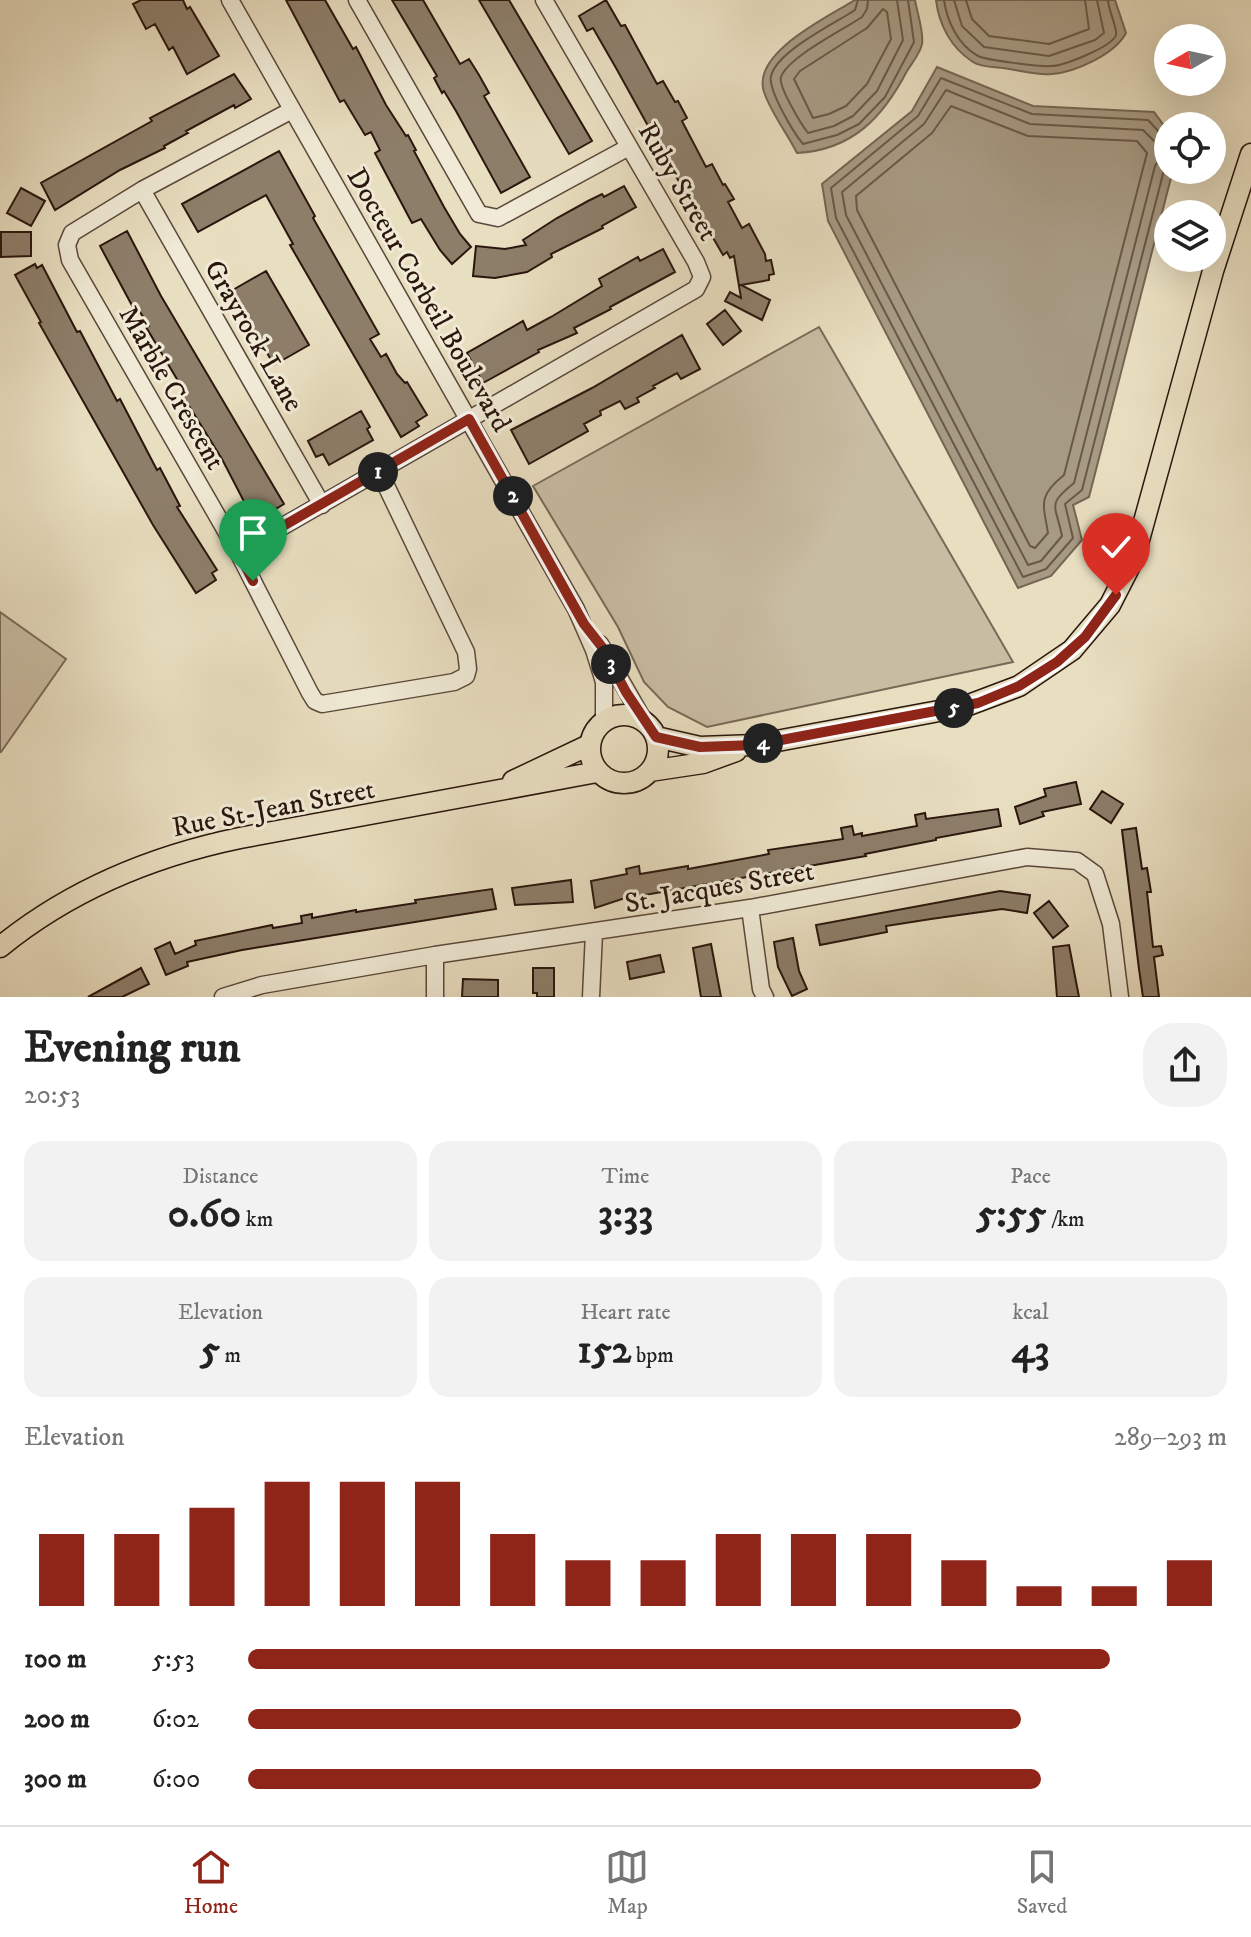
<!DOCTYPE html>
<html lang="en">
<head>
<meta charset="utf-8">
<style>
	:root { --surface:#fff; --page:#f2f2f2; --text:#222; --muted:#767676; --line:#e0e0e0; --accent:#8f2418 }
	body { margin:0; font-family:"IM FELL DW Pica",serif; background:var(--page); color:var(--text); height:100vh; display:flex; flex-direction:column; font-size:30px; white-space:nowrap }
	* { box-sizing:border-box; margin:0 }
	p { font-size:26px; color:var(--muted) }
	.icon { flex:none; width:44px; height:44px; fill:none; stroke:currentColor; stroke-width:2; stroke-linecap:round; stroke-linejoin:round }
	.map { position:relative; height:997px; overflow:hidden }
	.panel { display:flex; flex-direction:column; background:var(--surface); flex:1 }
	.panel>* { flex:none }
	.needle { width:52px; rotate:261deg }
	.controls { position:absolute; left:1154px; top:24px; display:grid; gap:16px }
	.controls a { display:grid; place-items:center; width:72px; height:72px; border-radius:50%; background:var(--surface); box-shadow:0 8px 32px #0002; font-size:40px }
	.pin { position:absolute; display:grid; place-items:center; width:68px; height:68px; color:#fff; margin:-82px -34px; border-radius:50% 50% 50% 0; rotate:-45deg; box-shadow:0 0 8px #0007 }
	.pin .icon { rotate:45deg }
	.km { position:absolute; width:40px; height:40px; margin:-20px; border-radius:50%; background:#222; color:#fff; font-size:22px; line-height:40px; text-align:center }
	.round { display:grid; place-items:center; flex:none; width:84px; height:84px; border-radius:32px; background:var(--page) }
	.head { display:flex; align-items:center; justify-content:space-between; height:136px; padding:0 24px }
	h1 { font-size:44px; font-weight:700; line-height:60px }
	.figures { display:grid; grid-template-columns:repeat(3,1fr); gap:12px; height:136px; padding:8px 24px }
	.figures div { display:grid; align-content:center; border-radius:20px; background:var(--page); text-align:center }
	.figures b { font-size:40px; font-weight:700 }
	.figures small { font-size:22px; font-weight:400 }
	.figures p { font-size:22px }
	.chart { height:224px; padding:16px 24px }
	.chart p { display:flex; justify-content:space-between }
	.chart svg { width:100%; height:144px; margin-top:8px; stroke:var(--accent); stroke-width:6 }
	ul { padding:0 24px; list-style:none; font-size:26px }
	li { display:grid; grid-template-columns:128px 96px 1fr; align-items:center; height:60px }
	li i { height:20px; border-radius:10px; background:var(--accent) }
	.dock { display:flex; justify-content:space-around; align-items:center; height:112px; border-top:2px solid var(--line); background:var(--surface); font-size:22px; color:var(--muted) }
	.dock a { display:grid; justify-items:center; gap:4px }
	.dock .active { color:var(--accent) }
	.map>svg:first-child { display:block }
	.green { fill:#c8bca2; stroke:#796958; stroke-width:2 }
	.water { fill:#a79a83; stroke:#756554; stroke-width:2 }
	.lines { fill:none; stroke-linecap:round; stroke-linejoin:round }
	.shore { stroke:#685848; stroke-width:2 }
	.building { fill:#8d7e6a; stroke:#2a160d; stroke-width:2 }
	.minor-casing { stroke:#5a483a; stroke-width:19 }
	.major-casing { stroke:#2a160d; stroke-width:23 }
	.minor { stroke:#f0ead6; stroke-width:16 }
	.major { stroke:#e8dec0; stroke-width:20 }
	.route-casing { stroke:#fff; stroke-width:16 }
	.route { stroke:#8f2418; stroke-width:10 }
	.labels { text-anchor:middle; stroke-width:6; stroke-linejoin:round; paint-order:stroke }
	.street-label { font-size:28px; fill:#2a160d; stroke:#f0ead6 }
</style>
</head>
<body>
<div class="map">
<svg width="1251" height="997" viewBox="0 0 1251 997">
	<rect width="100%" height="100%" fill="#e8dec0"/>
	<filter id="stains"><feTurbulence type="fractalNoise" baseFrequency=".0025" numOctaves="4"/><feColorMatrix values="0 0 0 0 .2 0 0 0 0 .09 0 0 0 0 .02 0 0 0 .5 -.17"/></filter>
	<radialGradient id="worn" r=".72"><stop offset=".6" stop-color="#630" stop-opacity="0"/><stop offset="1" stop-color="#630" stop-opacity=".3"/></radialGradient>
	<path class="green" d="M819,327l194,335 -306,65 -39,-20 -24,-25 -26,-55 -85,-141z
		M0,612l66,47 -65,93 -1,-1z"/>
	<path class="water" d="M855,0h60c2,12 9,32 7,44 -1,8 -10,19 -15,27 -24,46 -54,79 -110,82 -10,-20 -26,-40 -33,-61 -13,-39 64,-75 91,-92z
		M936,0h179l11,33c-11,21 -50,39 -74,41 -15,2 -33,-4 -49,-6 -9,-1 -23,-1 -30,-6 -22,-14 -34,-37 -37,-62z
		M937,67l96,39 121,6 14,19v39h5l-84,327 -16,8 9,35 -31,36 -33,12 -190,-367 -6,-37 90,-73z"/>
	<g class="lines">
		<path class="shore" d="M858,0l-3,10c-21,14 -78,41 -84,66 -3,14 22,56 32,68l34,-9 22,-11 26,-27 29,-55 -6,-42
			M868,0l-1,9 -5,8c-19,13 -74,40 -81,60 -3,9 20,47 27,56l26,-7 19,-10 24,-25 26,-51 -6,-40
			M944,0c3,21 14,45 34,56 7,4 63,11 73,10 12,0 61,-19 65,-31 2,-5 -8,-26 -8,-35
			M954,0l8,26 22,21 65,9 46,-16 9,-7 -7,-33
			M966,0l6,19 17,17 60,8 40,-15 -4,-29
			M883,9l4,3 4,27 -24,45 -21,22 -17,8 -16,4 -19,-39 6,-8 67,-43z
			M951,106l77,30 109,5 10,12 -83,322c-26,21 -21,28 -16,58l-13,15 -5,-2 -173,-336 -1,-14 76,-63z
			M1168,135l-8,-2 -12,-13 -116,-6 -91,-36 -23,38 -87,72 5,30 187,359 23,-8 27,-31 -8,-34 17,-14 82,-320 4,-6
			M1168,146l-13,-4 -12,-12 -113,-6 -84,-34 -22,34 -82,68 4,23 182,350 13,-4 21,-25c-6,-31 -16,-31 12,-53l81,-317 5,-8 8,-5"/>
	</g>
	<path class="building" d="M141,0h42l4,9 3,-2 29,49 -32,18 -14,-27 -4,3 -14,-26 -9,5 -13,-25z
		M286,0h39l28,49 3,-2 30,58 20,31 2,-1 8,15 -2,1 30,56 16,27 11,13 -19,17 -12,-14 -19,-31 -9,4 -37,-70 5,-3 -9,-18 -6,3 -21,-35 -4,2z
		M392,0h31l37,64 9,-5 10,16 10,18 -5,3 46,81 -29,16 -45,-82 -12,-20 -2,2 -8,-15 3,-2z
		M479,0h30l83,141 -23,13z
		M606,0l15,26 4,-1 32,59 6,-3 12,21 3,-1 9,17 -5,3 24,46 6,-3 11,21 2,-1 9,15 -6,3 14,26 7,-4 16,30 1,7 5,-1 3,14 -5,1v5l-28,5 29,15 -8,20 -37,-19 5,-9 11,6 -7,-42 -4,2 -3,-6 -4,3 -22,-38 -2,1 -83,-150 -23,-40 -6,3 -8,-15z
		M234,74l17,25 -16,9 -1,-3 -48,26 2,2 -24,13 1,2 -45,22 -65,40 -14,-27 111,-62 -2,-3z
		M279,151l36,65 -2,2 66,116 -9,5 11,18 5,-3 11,20 8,9 2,-1 20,33 -11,7 3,4 -18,11 -111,-192 3,-1 -27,-49 -68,37 -16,-28z
		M624,186l12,21 -34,19 1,2 -52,26 1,3 -25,15 -32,6 -22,-2 3,-30 29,3 21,-4 -3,-5 34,-22 31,-17 14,-7 2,3z
		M21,188l24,13 -14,25 -24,-13z
		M127,231l34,65 123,208 -20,12 -4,-7 -9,6 -29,-56 -41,-66 3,-2 -38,-64 3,-1 -11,-17 -3,2 -35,-65z
		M1,232h30v24l-30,1z
		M663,249l12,23 -65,35 1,2 -37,19 3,5 -39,17 1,2 -56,31 -16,-30 56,-32 4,9 24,-13 51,-31 -3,-7 39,-22 2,4z
		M35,264l2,4 5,-3 35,67 3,-1 37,70 3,-2 37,71 3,-2 20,38 -3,1 40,63 -5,3 4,7 -20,13 -43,-68 -114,-202 2,-1 -26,-47z
		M266,271l43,74 -35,20 -43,-74z
		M725,310l16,21 -18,14 -16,-21z
		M682,335l18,34 -19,10 -4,-6 -24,13 2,2 -18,10 2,4 -14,7 -5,-8 -20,10 1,4 -17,9 4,7 -59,33 -18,-34 81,-42z
		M361,411l9,16 -3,2 6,11 -44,25 -6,-11 -7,3 -8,-16z
		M1076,782l5,22 -39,8 2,4 -24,8 -5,-17 31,-11 -2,-7z
		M1102,791l21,13 -12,19 -21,-14z
		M998,809l3,17 -65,12v2l-71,14 1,2 -244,43 -27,9 -4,-27 36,-7 -1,-5 13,-3 1,8 48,-8v3l81,-15 -1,-4 75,-11 -2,-11 11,-2 2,9 8,-2v3l55,-10 -2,-11 10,-2 1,6z
		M1136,828l6,41 5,-1 4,24h-4l6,55 8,-1 2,9 -9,2 5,40h-16l-4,-28 -17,-139z
		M571,880l2,22 -58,3 -3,-17z
		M492,889l4,20 -254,41 -55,12 1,4 -22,9 -11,-26 15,-7 5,12 21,-9 -1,-4 77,-16 1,3 29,-5 -1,-7 11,-2v4l44,-8v2l60,-9 -1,-3z
		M1000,891l30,4 -3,18 -25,-4 -71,10 -45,7 1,6 -67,13 -4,-20z
		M1049,901l19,25 -15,12 -19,-25z
		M793,938l6,33 8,18 -15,7 -14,-29 -4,-25z
		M711,944l10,53h-20l-8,-49z
		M1069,945l10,52h-22l-4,-50z
		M660,955l4,17 -34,7 -3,-17z
		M141,968l8,16 -27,13h-34z
		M533,968h21v29h-17v-4h-4z
		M463,979l35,1v17h-36z"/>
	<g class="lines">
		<g class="minor-casing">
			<path id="minor" d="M230,0l346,609 18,41 10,32v39
				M357,0l122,214 19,4 131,-71
				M292,110l-150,80 -70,43 -5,12 3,15 168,292 72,141 5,8 7,3 132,-22 12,-6 2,-7 -2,-17 -87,-181
				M142,190l180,315
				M238,552l458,-263 6,-12 -6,-15 -152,-262
				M600,644l44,77
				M750,908l11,81 4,8
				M435,955v42
				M223,997l39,-12 173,-30 315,-47 277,-51 50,4 18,13 16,50 9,73
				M591,997l3,-64"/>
		</g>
		<g class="major-casing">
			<path id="major" d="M590 749a34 34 0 1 1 68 0a34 34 0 1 1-68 0Z
				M656,737l44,10 55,-2 211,-39 53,-20 53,-36 38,-45 24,-47 79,-287 38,-117
				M650,771l53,-8 33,-12
				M513,781l76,-36
				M0,947c70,-57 153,-91 240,-109l357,-66"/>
		</g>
		<use href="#minor" class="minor"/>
		<use href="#major" class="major"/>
	</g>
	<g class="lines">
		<g class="route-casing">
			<path id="route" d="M253,581l-15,-29 231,-133 115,205 18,23 24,45 30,45 44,10 55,-2 223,-42 41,-17 38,-24 28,-25 31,-42"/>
		</g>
		<use href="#route" class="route"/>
	</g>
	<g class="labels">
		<g class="street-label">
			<text transform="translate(679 181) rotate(60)" y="10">Ruby Street</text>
			<text transform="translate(430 299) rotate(60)" y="10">Docteur Corbeil Boulevard</text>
			<text transform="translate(255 335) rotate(60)" y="10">Grayrock Lane</text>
			<text transform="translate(173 387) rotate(60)" y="10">Marble Crescent</text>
			<text transform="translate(273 807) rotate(-11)" y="10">Rue St-Jean Street</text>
			<text transform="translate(719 886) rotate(-10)" y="10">St. Jacques Street</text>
		</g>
	</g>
	<rect width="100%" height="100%" filter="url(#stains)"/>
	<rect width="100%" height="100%" fill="url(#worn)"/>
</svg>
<div class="controls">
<a><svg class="needle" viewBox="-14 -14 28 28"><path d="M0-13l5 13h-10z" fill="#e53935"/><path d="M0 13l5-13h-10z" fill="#767676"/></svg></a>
<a><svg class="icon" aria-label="locate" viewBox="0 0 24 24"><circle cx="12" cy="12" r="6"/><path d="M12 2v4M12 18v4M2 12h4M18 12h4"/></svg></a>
<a><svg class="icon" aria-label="layers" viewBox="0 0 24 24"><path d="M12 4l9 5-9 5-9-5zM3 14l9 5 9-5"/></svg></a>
</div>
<div class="pin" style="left:253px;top:581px;background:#1e9e55"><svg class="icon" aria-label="arrive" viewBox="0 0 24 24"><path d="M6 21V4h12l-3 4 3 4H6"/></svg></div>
<div class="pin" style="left:1116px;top:595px;background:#d93025"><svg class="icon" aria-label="check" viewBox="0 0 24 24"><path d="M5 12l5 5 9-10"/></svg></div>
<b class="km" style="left:378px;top:472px">1</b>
<b class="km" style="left:513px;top:496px">2</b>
<b class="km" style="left:611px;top:664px">3</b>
<b class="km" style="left:763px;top:743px">4</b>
<b class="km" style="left:954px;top:708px">5</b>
</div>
<section class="panel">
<div class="head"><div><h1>Evening run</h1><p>20:53</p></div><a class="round"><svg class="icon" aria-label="share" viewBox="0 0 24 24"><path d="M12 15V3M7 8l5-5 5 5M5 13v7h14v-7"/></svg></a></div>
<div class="figures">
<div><p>Distance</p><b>0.60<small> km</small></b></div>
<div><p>Time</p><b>3:33</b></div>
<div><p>Pace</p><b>5:55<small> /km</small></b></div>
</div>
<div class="figures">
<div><p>Elevation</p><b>5<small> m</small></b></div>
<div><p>Heart rate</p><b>152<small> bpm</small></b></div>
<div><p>kcal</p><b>43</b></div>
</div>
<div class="chart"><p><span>Elevation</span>289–293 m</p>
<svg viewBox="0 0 160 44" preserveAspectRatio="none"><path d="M5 44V22M15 44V22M25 44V14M35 44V6M45 44V6M55 44V6M65 44V22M75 44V30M85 44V30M95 44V22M105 44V22M115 44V22M125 44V30M135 44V38M145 44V38M155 44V30"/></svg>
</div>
<ul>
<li><b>100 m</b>5:53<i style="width:88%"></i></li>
<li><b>200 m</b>6:02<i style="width:79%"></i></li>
<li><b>300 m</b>6:00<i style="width:81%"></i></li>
</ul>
</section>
<nav class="dock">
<a class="active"><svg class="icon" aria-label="home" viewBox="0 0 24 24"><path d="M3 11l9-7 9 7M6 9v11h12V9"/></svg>Home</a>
<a><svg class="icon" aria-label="map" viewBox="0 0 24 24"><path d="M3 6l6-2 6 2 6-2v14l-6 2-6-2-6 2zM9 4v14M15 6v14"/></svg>Map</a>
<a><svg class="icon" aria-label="saved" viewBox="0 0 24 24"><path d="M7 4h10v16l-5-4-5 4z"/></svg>Saved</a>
</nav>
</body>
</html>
